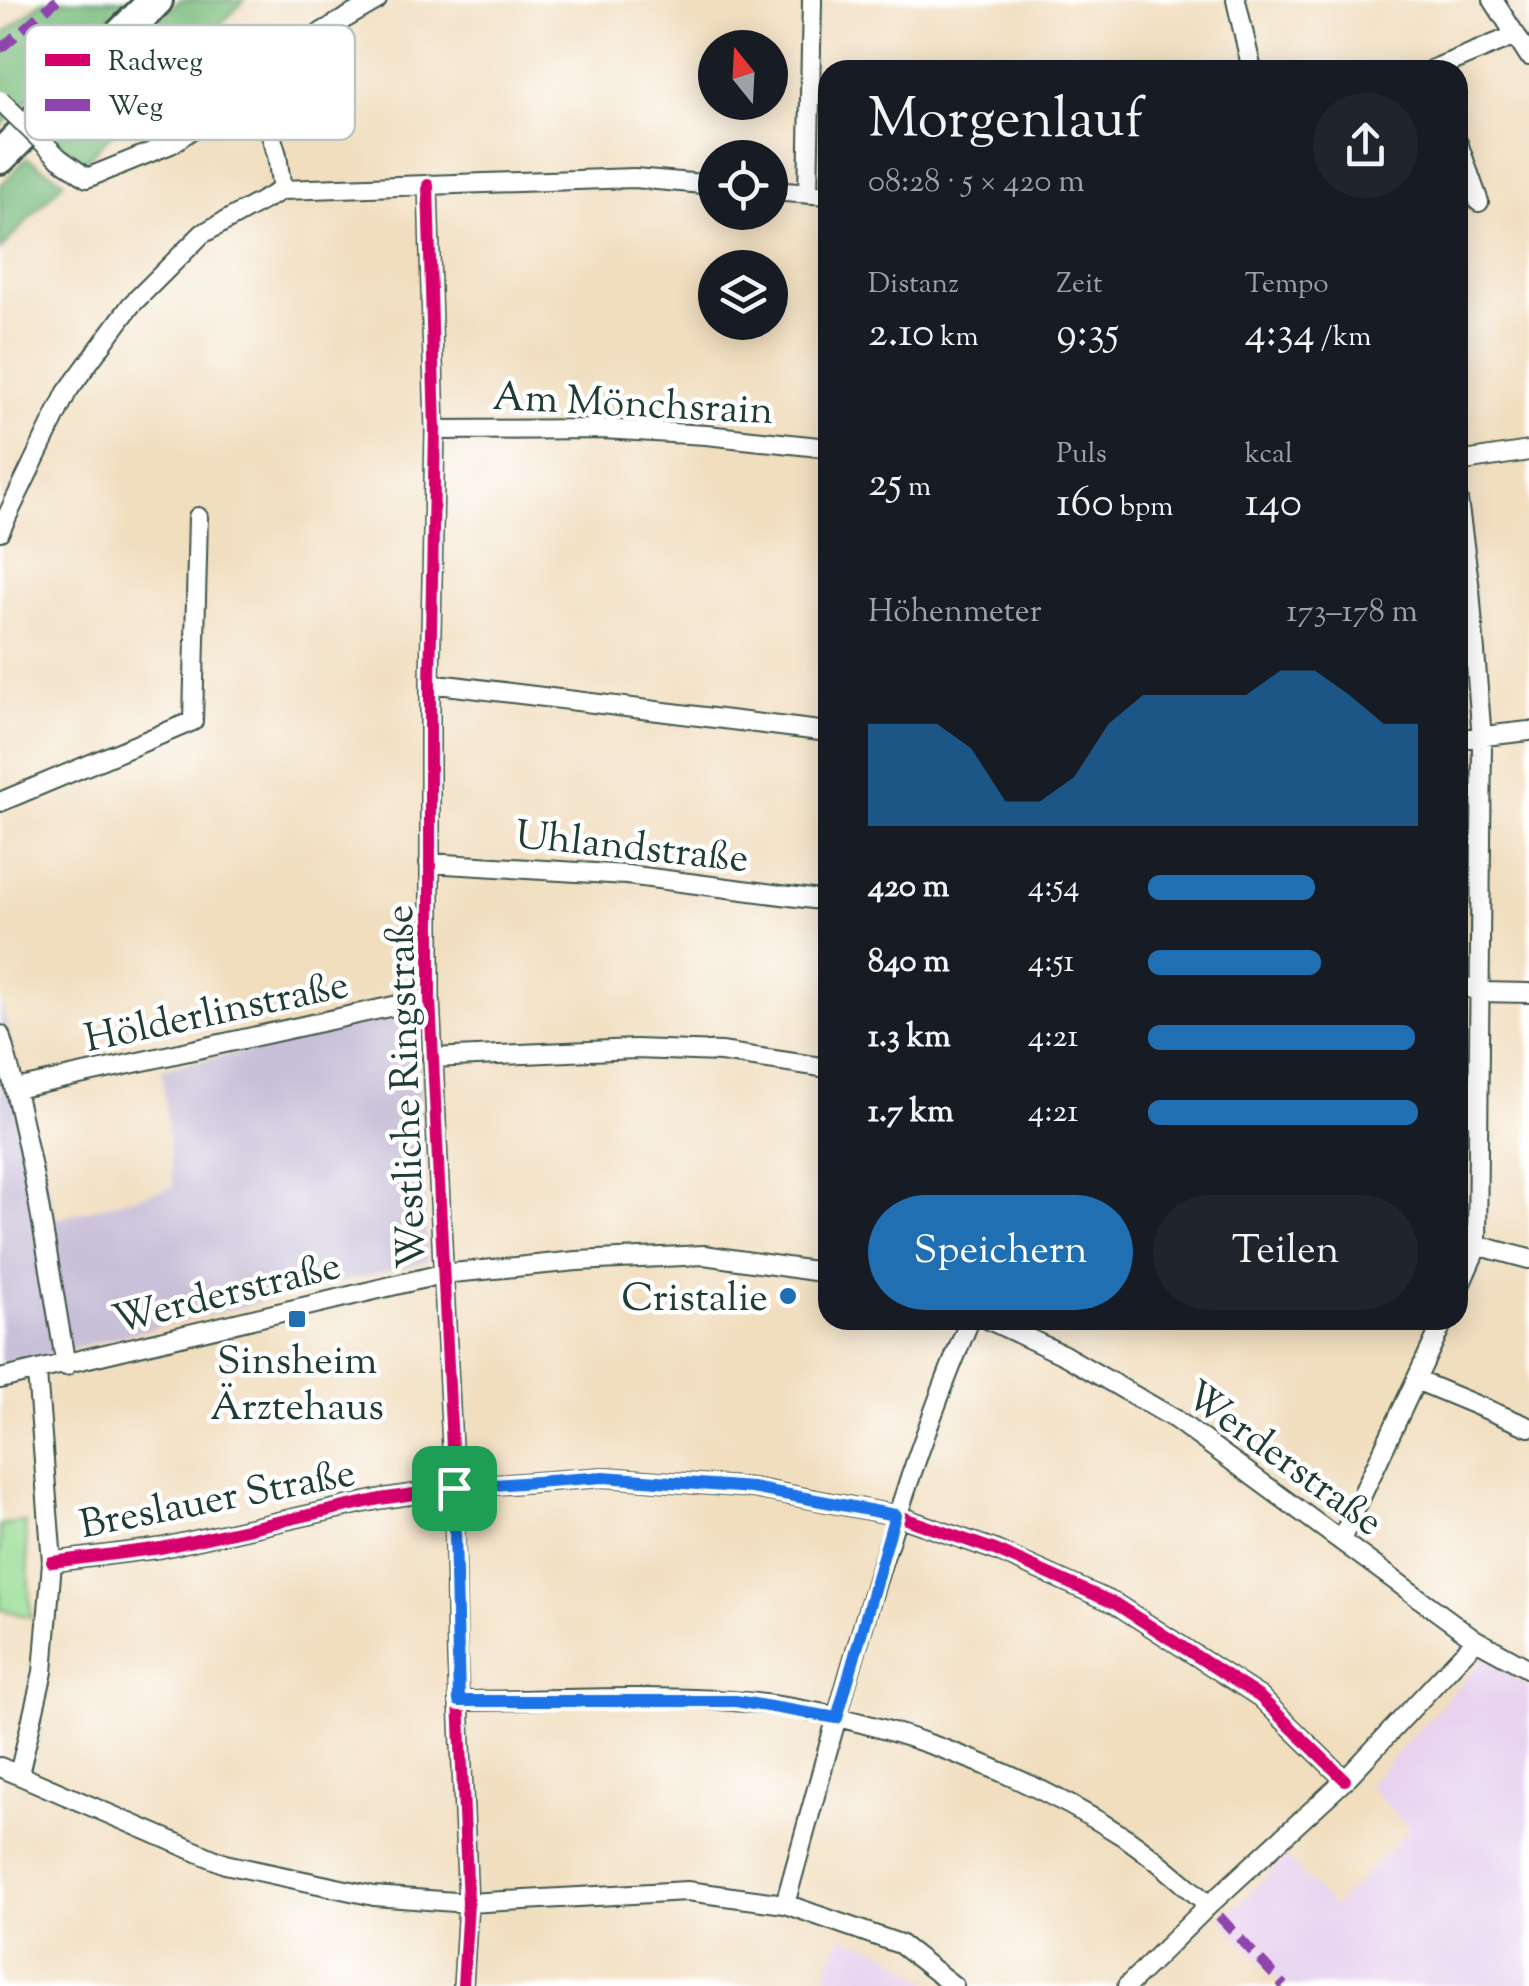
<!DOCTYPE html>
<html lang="de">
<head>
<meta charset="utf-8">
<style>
	:root { --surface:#171b24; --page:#20242c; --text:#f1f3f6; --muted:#9ea1a6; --accent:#1f6fb2 }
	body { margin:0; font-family:"Sorts Mill Goudy",serif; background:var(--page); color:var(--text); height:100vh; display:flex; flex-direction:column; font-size:38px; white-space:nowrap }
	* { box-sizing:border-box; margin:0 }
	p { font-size:32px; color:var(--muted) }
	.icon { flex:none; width:55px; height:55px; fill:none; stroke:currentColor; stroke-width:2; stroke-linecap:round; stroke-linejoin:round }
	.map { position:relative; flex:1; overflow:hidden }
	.sheet { position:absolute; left:818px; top:60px; width:650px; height:1270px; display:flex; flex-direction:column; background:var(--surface); border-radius:30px; box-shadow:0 5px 25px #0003 }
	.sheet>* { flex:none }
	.needle { width:65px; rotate:342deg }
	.buttons { position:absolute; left:698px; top:30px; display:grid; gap:20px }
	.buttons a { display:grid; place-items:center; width:90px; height:90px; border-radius:50%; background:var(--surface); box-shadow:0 5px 25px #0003; font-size:50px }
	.pin { position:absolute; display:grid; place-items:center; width:85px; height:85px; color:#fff; margin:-42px; border-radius:20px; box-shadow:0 5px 15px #0006 }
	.round { display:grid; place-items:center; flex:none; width:105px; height:105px; border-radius:52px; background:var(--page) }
	.head { display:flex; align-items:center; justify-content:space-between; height:170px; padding:0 50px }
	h1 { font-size:55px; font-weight:600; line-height:75px }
	.stats { display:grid; grid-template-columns:repeat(3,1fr); gap:15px; height:170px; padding:10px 50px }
	.stats div { display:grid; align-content:center }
	.stats b { font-size:42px; font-weight:600 }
	.stats small { font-size:28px; font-weight:400 }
	.stats p { font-size:28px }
	.chart { height:280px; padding:20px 50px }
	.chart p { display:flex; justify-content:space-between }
	.chart svg { width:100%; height:180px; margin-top:10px; fill:var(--accent); opacity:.7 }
	.cta { display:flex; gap:20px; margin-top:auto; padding:20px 50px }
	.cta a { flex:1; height:115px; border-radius:60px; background:var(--accent); color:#fff; font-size:40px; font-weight:600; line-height:115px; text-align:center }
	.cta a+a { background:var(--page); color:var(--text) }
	ul { padding:0 50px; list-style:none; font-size:32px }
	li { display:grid; grid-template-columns:160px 120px 1fr; align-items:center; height:75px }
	li i { height:25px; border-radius:12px; background:var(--accent) }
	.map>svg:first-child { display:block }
	.built { fill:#e7d2ef }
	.industrial { fill:#c8bfd8 }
	.green { fill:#9add95; stroke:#5c8d64; stroke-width:2.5 }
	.forest { fill:#7bbc7e; stroke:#4d7c59; stroke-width:2.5 }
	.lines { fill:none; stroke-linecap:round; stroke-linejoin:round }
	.street-casing { stroke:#3e5549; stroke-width:22 }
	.highway-casing { stroke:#3e5549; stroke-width:38 }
	.street { stroke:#fff; stroke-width:18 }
	.highway { stroke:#fff; stroke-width:32 }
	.street-bridge-casing { stroke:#3e5549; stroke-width:22; stroke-linecap:butt }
	.street-bridge { stroke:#fff; stroke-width:18 }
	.quiet { stroke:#8e44ad; stroke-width:10; stroke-dasharray:20 10; stroke-linecap:butt }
	.cycleway-casing { stroke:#fff; stroke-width:19 }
	.cycleway { stroke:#d6006c; stroke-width:12 }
	.route-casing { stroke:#fff; stroke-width:20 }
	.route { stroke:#1a73e8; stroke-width:12 }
	.poi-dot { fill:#1f6fb2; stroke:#fff; stroke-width:4 }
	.labels { text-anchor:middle; stroke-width:9; stroke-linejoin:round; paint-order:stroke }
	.street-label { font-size:40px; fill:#1f3d34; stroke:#fff }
	.poi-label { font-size:40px; fill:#1f3d34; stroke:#fff; text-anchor:end }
	.key { fill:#fff; stroke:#bcc5c2; stroke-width:2.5 }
	.key-label { font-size:28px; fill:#1f3d34 }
</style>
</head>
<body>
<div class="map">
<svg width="1529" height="1986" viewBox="0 0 1529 1986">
	<rect width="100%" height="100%" fill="#fff"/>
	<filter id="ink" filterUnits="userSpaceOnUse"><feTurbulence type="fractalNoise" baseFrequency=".01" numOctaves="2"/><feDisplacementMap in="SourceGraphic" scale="20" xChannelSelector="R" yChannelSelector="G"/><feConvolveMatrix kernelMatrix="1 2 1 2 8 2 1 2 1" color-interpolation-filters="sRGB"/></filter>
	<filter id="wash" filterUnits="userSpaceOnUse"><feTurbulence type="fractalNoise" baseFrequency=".0048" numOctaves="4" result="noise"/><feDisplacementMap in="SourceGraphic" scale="40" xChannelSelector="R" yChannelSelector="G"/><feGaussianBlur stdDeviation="2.25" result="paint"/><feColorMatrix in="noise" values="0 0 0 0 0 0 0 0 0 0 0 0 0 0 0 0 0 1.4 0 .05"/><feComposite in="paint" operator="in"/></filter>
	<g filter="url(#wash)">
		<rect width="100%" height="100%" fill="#f1debf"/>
		<path class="built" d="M1484,1658l45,30v298h-245l-62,-66 64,-63 48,50 75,-78 -41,-44z
			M843,1936l45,16 45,34h-110l9,-32z"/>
		<path class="industrial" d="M0,1001l56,218 117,-32 -11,-118 254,-56 11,248 -371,91 -56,11z"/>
		<path class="green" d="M25,1522l6,95 -31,-8v-84z"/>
		<path class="forest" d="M44,0h83l-127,127v-90z
			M180,0h65l-163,164 -38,-33z
			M27,158l37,23 -64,69v-64z"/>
	</g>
	<g filter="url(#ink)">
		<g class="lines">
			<g class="street-casing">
				<path id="street" d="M1236,0l16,70
					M1493,0l36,56
					M1431,70l85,-35
					M1458,143l21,59
					M59,158l28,20 84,-34 85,-59
					M428,185l7,245 -5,253v315l24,490 3,167 11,248 -5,83
					M282,190l-5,-35 -21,-70 66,-53 55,-32
					M770,191l58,4
					M808,194l4,-194
					M435,430l167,-1 104,6 122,13
					M1458,462l71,-11
					M1458,500l12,90 12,149 -5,508 -19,43
					M0,531l67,-139 64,-87 71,-71 80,-44 352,-12 81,7
					M430,683l398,49
					M1458,739l71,-8
					M0,802l193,-81 5,-204
					M429,863l198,12 201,26
					M1458,984l22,8 49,1
					M0,1035c32,108 47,220 66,331
					M432,1058l203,-9 86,3 107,16
					M16,1089l414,-91
					M1458,1112l20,6
					M1458,1240l71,19
					M989,1320l75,35 111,64 301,221 53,29
					M0,1379l442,-105 135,-13 127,-6 124,18
					M1416,1380l113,47
					M1341,1540l103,-220
					M52,1562l109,-14 219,-49 74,-11 150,-11 149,11 142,27 100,35 121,54 144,93 85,83
					M459,1701c91,-1 184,-6 274,0 127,8 286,68 393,137 29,19 56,45 83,67
					M0,1767l225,97 149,32 94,7 219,-12 98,13 115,40 54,42
					M19,1774l24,-102 9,-110 -15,-189
					M785,1904c55,-197 105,-395 185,-584
					M1127,1986l82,-81 136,-125 131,-140"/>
			</g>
			<g class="highway-casing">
				<path id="highway" d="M0,157l156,-157"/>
			</g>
			<use href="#street" class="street"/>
			<use href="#highway" class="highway"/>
			<g class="street-bridge-casing">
				<path id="street-bridge" d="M0,100l59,58"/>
			</g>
			<use href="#street-bridge" class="street-bridge"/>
			<path class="quiet" d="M0,49l57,-49
				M1219,1916l65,70"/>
			<g class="cycleway-casing">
				<path id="cycleway" d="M428,185l7,245 -5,253v315l24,490 3,167 11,248 -5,83
					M52,1562l109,-14 219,-49 74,-11 150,-11 149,11 142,27 100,35 121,54 144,93 85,83"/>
			</g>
			<use href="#cycleway" class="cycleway"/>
		</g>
	</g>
	<g class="lines" filter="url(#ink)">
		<g class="route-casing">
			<path id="route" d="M604,1477l148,11 143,27 -58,203 -101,-17h-277l-5,-213z"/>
		</g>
		<use href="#route" class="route"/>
	</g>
	<g class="poi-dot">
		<circle cx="788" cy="1296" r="10"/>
		<rect x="287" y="1309" width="20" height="20" rx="5"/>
	</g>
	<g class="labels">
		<g class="street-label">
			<text transform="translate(633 402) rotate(3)" y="14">Am Mönchsrain</text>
			<text transform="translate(632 845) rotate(6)" y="14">Uhlandstraße</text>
			<text transform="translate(216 1010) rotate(-12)" y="14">Hölderlinstraße</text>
			<text transform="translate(404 1087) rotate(-92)" y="14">Westliche Ringstraße</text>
			<text transform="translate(226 1291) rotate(-14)" y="14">Werderstraße</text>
			<text transform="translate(1285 1457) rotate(36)" y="14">Werderstraße</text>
			<text transform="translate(217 1497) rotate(-11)" y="14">Breslauer Straße</text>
		</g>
		<g class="poi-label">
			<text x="768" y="1310">Cristalie</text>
			<text x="297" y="1373" text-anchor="middle">Sinsheim<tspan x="297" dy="46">Ärztehaus</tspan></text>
		</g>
	</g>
	<rect x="25" y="25" width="330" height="115" rx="15" class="key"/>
	<rect x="45" y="54" width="45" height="12" fill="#d6006c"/>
	<rect x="45" y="99" width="45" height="12" fill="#8e44ad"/>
	<g class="key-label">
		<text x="108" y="70">Radweg</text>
		<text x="108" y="115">Weg</text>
	</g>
</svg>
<div class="buttons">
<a><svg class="needle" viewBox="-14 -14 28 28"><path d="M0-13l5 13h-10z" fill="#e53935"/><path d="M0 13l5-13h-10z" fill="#9ea1a6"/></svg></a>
<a><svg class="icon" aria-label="locate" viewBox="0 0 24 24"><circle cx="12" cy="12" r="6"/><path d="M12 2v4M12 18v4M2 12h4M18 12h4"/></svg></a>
<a><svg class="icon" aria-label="layers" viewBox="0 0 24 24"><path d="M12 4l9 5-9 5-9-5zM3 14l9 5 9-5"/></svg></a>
</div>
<div class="pin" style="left:454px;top:1488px;background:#1e9e55"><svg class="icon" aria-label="arrive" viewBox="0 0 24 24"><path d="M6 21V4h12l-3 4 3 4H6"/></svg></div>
<section class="sheet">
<div class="head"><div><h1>Morgenlauf</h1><p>08:28 · 5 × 420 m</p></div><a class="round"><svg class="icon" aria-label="share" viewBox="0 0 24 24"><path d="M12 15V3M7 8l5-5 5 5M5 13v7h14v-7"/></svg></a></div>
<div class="stats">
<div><p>Distanz</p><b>2.10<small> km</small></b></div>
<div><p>Zeit</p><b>9:35</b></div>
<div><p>Tempo</p><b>4:34<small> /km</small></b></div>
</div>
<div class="stats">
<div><b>25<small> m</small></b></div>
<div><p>Puls</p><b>160<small> bpm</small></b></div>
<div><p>kcal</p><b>140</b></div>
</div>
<div class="chart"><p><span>Höhenmeter</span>173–178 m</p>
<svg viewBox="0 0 160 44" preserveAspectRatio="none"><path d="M0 44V19L10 19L20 19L30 25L40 38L50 38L60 32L70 19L80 12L90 12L100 12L110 12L120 6L130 6L140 12L150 19L160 19V44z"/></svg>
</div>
<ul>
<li><b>420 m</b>4:54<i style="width:62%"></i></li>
<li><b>840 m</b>4:51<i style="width:64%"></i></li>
<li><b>1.3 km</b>4:21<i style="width:99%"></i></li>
<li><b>1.7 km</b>4:21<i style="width:100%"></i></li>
</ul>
<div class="cta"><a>Speichern</a><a>Teilen</a></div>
</section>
</div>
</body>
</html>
